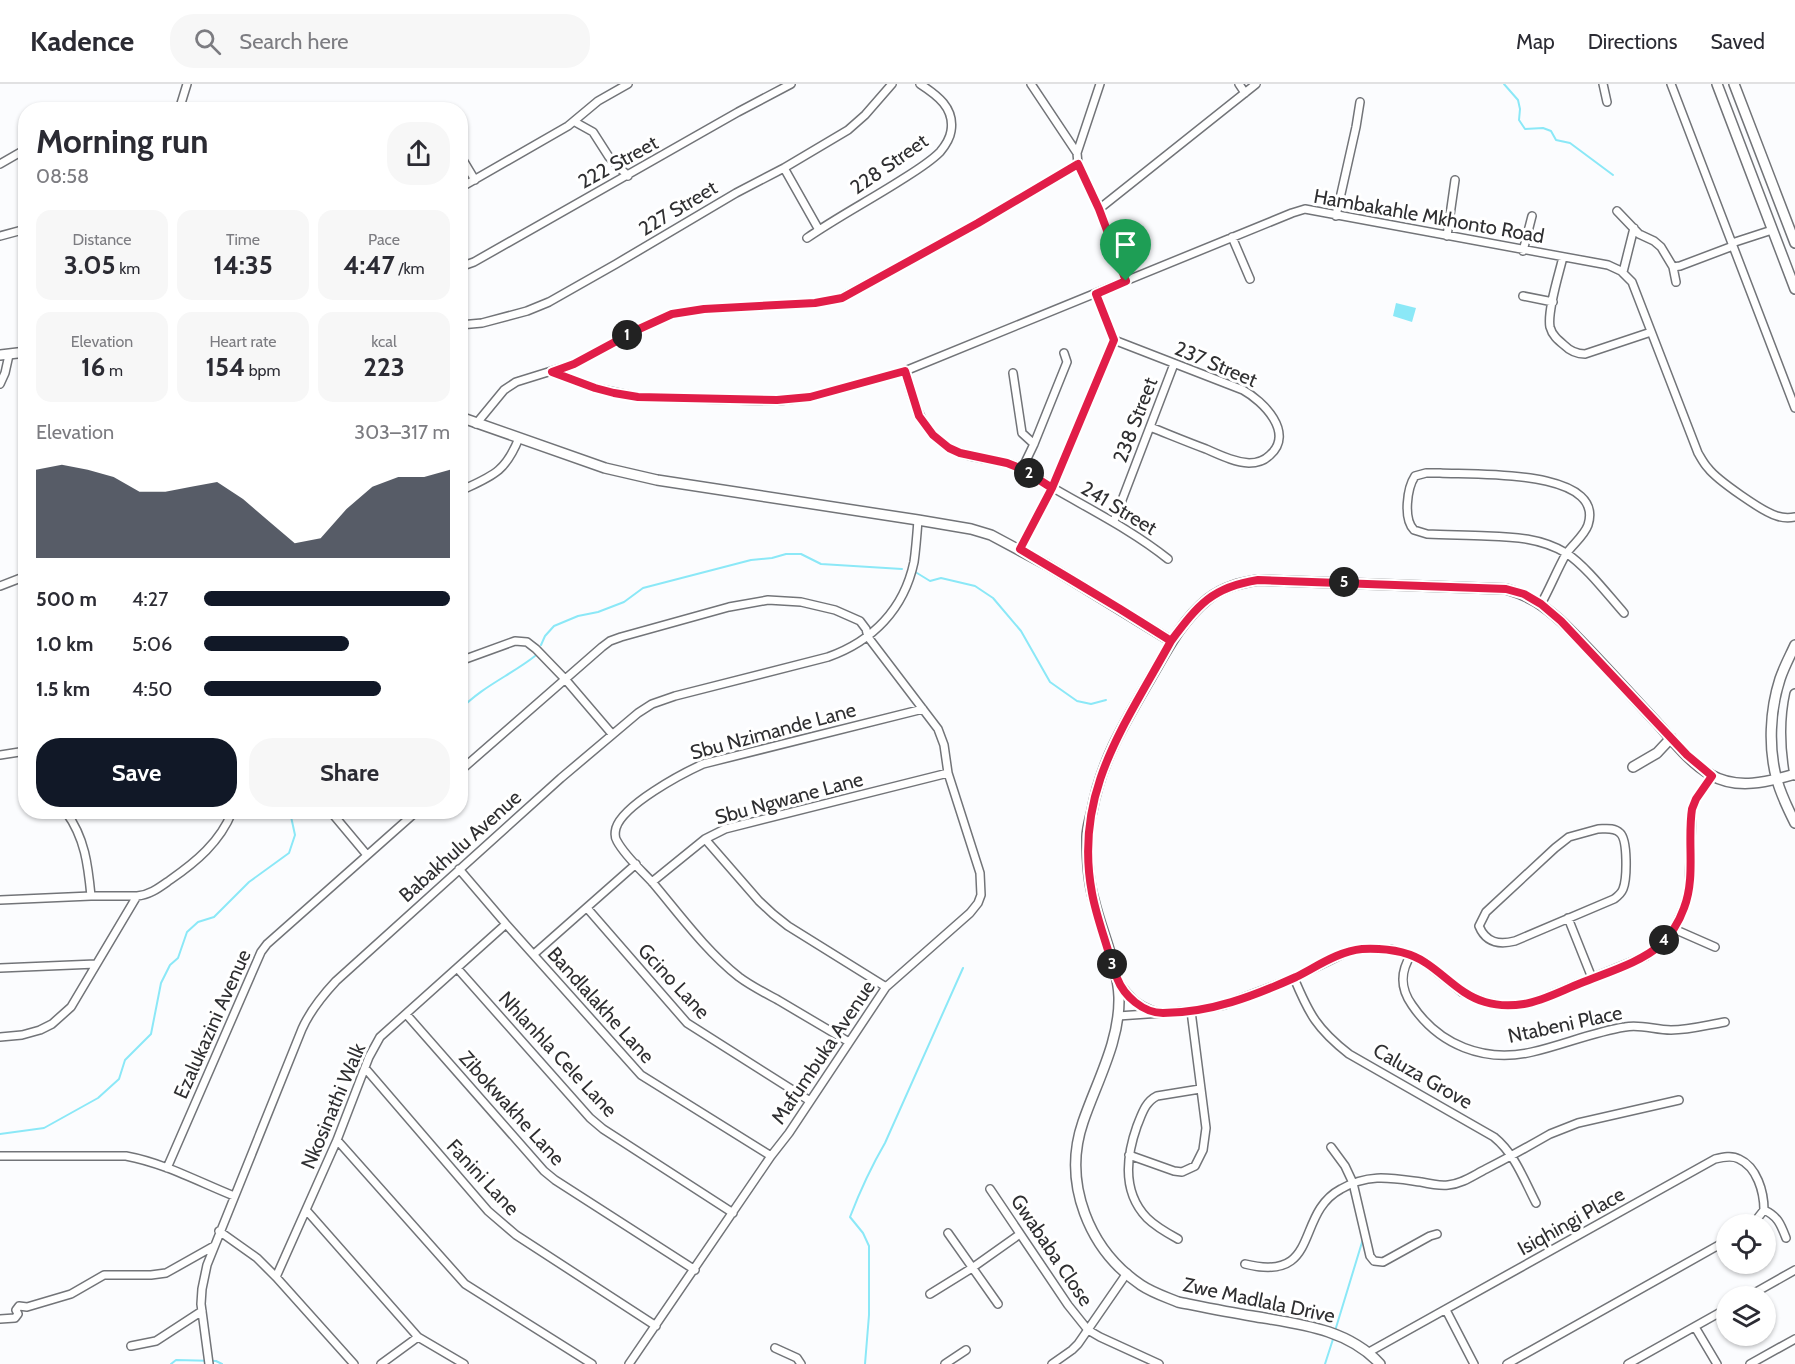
<!DOCTYPE html>
<html lang="en">
<head>
<meta charset="utf-8">
<style>
	:root { --surface:#fff; --page:#f7f7f7; --text:#2b2b33; --muted:#7c7c81; --line:#e1e1e2; --accent:#111827 }
	body { margin:0; font-family:Cabin,sans-serif; background:var(--page); color:var(--text); height:100vh; display:flex; flex-direction:column; font-size:22px; white-space:nowrap }
	* { box-sizing:border-box; margin:0 }
	p { font-size:20px; color:var(--muted) }
	.icon { flex:none; width:33px; height:33px; fill:none; stroke:currentColor; stroke-width:2; stroke-linecap:round; stroke-linejoin:round }
	.map { position:relative; flex:1; overflow:hidden }
	.drawer { position:absolute; left:18px; top:18px; width:450px; height:717px; display:flex; flex-direction:column; background:var(--surface); border-radius:24px; box-shadow:0 2px 4px #0004 }
	.drawer>* { flex:none }
	.fabs { position:absolute; left:1716px; top:1130px; display:grid; gap:12px }
	.fabs a { display:grid; place-items:center; width:60px; height:60px; border-radius:50%; background:var(--surface); box-shadow:0 2px 4px #0004; font-size:30px }
	.pin { position:absolute; display:grid; place-items:center; width:51px; height:51px; color:#fff; margin:-62px -26px; border-radius:50% 50% 50% 0; rotate:-45deg; box-shadow:0 0 6px #0007 }
	.pin .icon { rotate:45deg }
	.km { position:absolute; width:30px; height:30px; margin:-15px; border-radius:50%; background:#222; color:#fff; font-size:16px; line-height:30px; text-align:center }
	.round { display:grid; place-items:center; flex:none; width:63px; height:63px; border-radius:24px; background:var(--page) }
	.headline { display:flex; align-items:center; justify-content:space-between; height:102px; padding:0 18px }
	h1 { font-size:33px; font-weight:800; line-height:45px }
	.metrics { display:grid; grid-template-columns:repeat(3,1fr); gap:9px; height:102px; padding:6px 18px }
	.metrics div { display:grid; align-content:center; border-radius:15px; background:var(--page); text-align:center }
	.metrics b { font-size:26px; font-weight:800 }
	.metrics small { font-size:16px; font-weight:400 }
	.metrics p { font-size:16px }
	.chart { height:168px; padding:12px 18px }
	.chart p { display:flex; justify-content:space-between }
	.chart svg { width:100%; height:108px; margin-top:6px; fill:var(--accent); opacity:.7 }
	.button { display:flex; gap:12px; margin-top:auto; padding:12px 18px }
	.button a { flex:1; height:69px; border-radius:24px; background:var(--accent); color:#fff; font-size:24px; font-weight:800; line-height:69px; text-align:center }
	.button a+a { background:var(--page); color:var(--text) }
	ul { padding:0 18px; list-style:none; font-size:20px }
	li { display:grid; grid-template-columns:96px 72px 1fr; align-items:center; height:45px }
	li i { height:15px; border-radius:8px; background:var(--accent) }
	header { display:flex; align-items:center; gap:36px; box-sizing:border-box; height:84px; padding:0 30px; background:var(--surface); border-bottom:2px solid var(--line) }
	header strong { font-size:28px }
	nav { display:flex; gap:33px; margin-inline-start:auto; font-size:21px }
	.search { width:420px; height:54px; background:var(--page); display:flex; align-items:center; gap:15px; box-sizing:border-box; padding:0 21px; border-radius:24px; color:var(--muted); font-size:22px }
	.map>svg:first-child { display:block }
	.water { fill:#8be8f7 }
	.lines { fill:none; stroke-linecap:round; stroke-linejoin:round }
	.stream { stroke:#8be8f7; stroke-width:2 }
	.minor-casing { stroke:#727478; stroke-width:10 }
	.tertiary-casing { stroke:#727478; stroke-width:12 }
	.minor { stroke:#fff; stroke-width:7 }
	.tertiary { stroke:#fff; stroke-width:9 }
	.route-casing { stroke:#fff; stroke-width:12 }
	.route { stroke:#e11d48; stroke-width:8 }
	.labels { text-anchor:middle; stroke-width:6; stroke-linejoin:round; paint-order:stroke }
	.street-label { font-size:20px; fill:#2f2f31; stroke:#fff }
</style>
</head>
<body>
<header>
<strong>Kadence</strong>
<div class="search"><svg class="icon" aria-label="search" viewBox="0 0 24 24"><circle cx="10" cy="10" r="6"/><path d="M15 15l6 6"/></svg>Search here</div>
<nav><a>Map</a><a>Directions</a><a>Saved</a></nav>
</header>
<div class="map">
<svg width="1795" height="1280" viewBox="0 0 1795 1280">
	<rect width="100%" height="100%" fill="#fbfcfe"/>
	<path class="water" d="M1396,219l20,5 -4,14 -19,-6z"/>
	<g class="lines">
		<path class="stream" d="M1504,0l14,16 2,9 -1,11 6,9 18,-1 8,3 5,9 14,3 43,32
			M917,489l13,8 11,-3 34,8 18,12 28,33 29,51 27,19 14,3 15,-4
			M541,561l4,-9 9,-10 24,-10 20,-4 26,-10 19,-14 108,-28 21,-2 14,-4h15l20,10 81,5
			M460,626c21,-23 51,-35 75,-54
			M0,1050l44,-6 54,-30 21,-19 6,-19 26,-26 10,-51 9,-18 8,-7 9,-26 11,-10 16,-5 35,-35 40,-29 6,-18 -5,-23
			M1335,1247l28,-92
			M171,1280l5,-4 40,1 6,3
			M865,1280l4,-49v-69l-6,-13 -13,-16c10,-26 21,-50 35,-74l78,-175
			M1325,1280l9,-28"/>
		<g class="minor-casing">
			<path id="minor" d="M1031,0l46,69 1,11 21,45 27,72
				M1239,0l6,9
				M1603,0l4,18
				M1671,0l124,324
				M179,26l8,-26
				M575,38l18,10 16,25 19,19
				M1077,69l23,-69
				M460,71l15,25
				M0,80l26,-15
				M784,84l35,62
				M460,104l108,-62 30,-25 30,-17
				M1099,125l157,-125
				M1617,127l22,23 15,7 7,6 12,20 3,15
				M1336,132l20,-89 4,-25
				M0,152l26,-7
				M1447,152l8,-56
				M1232,153l18,42
				M807,154c29,-20 61,-37 91,-56 14,-9 30,-18 42,-30 5,-6 10,-14 11,-21 4,-23 -14,-36 -31,-47
				M1732,159l40,-13
				M1523,167l9,-35
				M1563,173c-4,17 -16,54 -13,70 2,8 8,13 14,18 6,6 13,9 21,9l66,-22
				M460,183l14,-5 264,-150 53,-28
				M1673,183l7,-1 53,-20
				M1623,188l11,-44
				M1523,212l30,6
				M460,241l22,-2 45,-12 22,-9 67,-38 120,-71 48,-25 64,-38 17,-15 27,-31
				M1114,256l129,50c20,11 52,43 27,65 -5,5 -13,8 -21,8 -15,-1 -29,-8 -43,-14 -19,-7 -38,-15 -56,-22
				M905,287c10,38 21,75 66,85 18,4 36,5 53,13 11,6 20,14 31,20 38,22 78,42 113,70
				M552,288l43,16 43,9 139,4 33,-4 95,-26 387,-158 13,-4 303,56 13,6 11,11 66,171c3,5 6,11 10,15 9,12 55,44 69,48 6,2 12,2 18,1
				M1013,289l9,60 12,11
				M0,300l5,-11 4,-18
				M476,340l28,-34 12,-8 58,-18 65,-35 33,-15 31,-5 112,-6 26,-5 137,-75 100,-59
				M1022,385l12,-25 33,-82 -3,-9
				M460,407c32,-15 45,-18 59,-53
				M1114,437l60,-157
				M1020,465l32,-61 62,-148 -18,-46
				M0,502l26,-10
				M1541,520c9,-16 16,-34 25,-50 7,-10 18,-18 22,-29 18,-57 -117,-50 -148,-52h-14l-11,3c-8,12 -12,43 -1,54l13,4c20,1 40,1 60,2 28,1 54,2 79,17 20,13 42,42 58,60
				M460,577l55,-20 12,1 9,7 29,30 47,55
				M0,671l26,-4
				M460,687l142,-124 8,-6 11,-4 108,-30 39,-7 33,2 34,8 25,11 6,8 2,8 70,92 6,16 4,28 32,100 1,22 -3,8 -8,10 -84,74 -97,146 -18,23 -142,208
				M66,728c19,26 22,53 25,84
				M331,728l36,43
				M1598,745c7,0 16,-2 22,4 8,7 7,46 3,56 -2,5 -5,7 -9,10l-99,42c-16,4 -29,2 -36,-15l7,-14 69,-64 14,-11z
				M705,755l54,62 14,13 15,12 98,61
				M459,785l47,55 135,151 130,81
				M652,798l53,-43 20,-10 223,-56
				M0,816l91,-4h46
				M587,824l100,115 123,78
				M1568,834l24,60
				M1674,845l41,18
				M534,870l102,-90
				M1411,871c-11,17 -11,33 1,50 27,40 72,58 120,47 31,-7 61,-20 93,-25 16,-3 30,3 46,3 18,0 36,-5 54,-8
				M0,884l96,-4
				M457,884l133,150 13,11 130,84
				M1294,894c15,36 23,51 55,76l145,83c21,17 30,43 42,66
				M1118,897c12,17 18,24 39,31
				M406,930l138,157 11,9 140,90
				M1118,932l73,-5 33,-6 70,-27 55,-27 13,-2h28l21,6 15,8 36,29 24,10 19,4 21,-2 20,-7 100,-41 14,-11 14,-16 10,-22 5,-17 3,-81 4,-10 16,-23
				M0,953l22,-2 18,-5 12,-6 19,-17 66,-111c13,-1 23,-9 33,-16 26,-18 50,-38 62,-68
				M849,958c-24,-14 -47,-28 -71,-42 -13,-7 -27,-14 -39,-23 -33,-26 -59,-62 -86,-94 -11,-12 -28,-27 -36,-42 -2,-3 -2,-9 -1,-13 7,-23 65,-54 87,-64l220,-55
				M365,984l123,143 28,24 140,91
				M337,1056l128,144 127,80
				M1331,1063l14,19 8,17 17,73 4,5 9,1 47,-26 7,-2
				M1129,1071l45,16 8,1 13,-6 8,-16 3,-22 -15,-117
				M0,1072h126c38,7 73,26 108,40
				M167,1084l94,-216 6,-8 149,-132
				M990,1105l78,116 20,25 12,7 59,27
				M307,1127l111,126 46,27
				M1753,1140l11,-14
				M219,1147l38,27 19,19 78,87
				M948,1149l50,71
				M1178,1155c-11,-6 -22,-12 -31,-21 -25,-26 -21,-61 -10,-92 5,-12 8,-24 20,-30l43,-7
				M1245,1180c77,19 49,-50 96,-75 28,-16 50,-11 80,-7 9,2 18,4 27,3 14,-1 26,-10 38,-16 22,-11 43,-23 64,-35l28,-11 101,-23
				M276,1193l61,-137 32,-83 11,-20 126,-113
				M930,1210l42,-26 48,-34
				M1749,1212l46,-26
				M1446,1226l28,54
				M0,1235l15,-1 3,-4 -2,-4 3,-4 8,1 44,-13 33,-19h47l15,-2 48,-27
				M1695,1243l22,37
				M131,1262l25,-5 46,-30
				M775,1264l22,10 4,6
				M1369,1268l346,-193c8,-2 17,-4 24,0 18,8 25,33 25,51 14,6 17,15 22,28
				M209,1280l-8,-60 1,-15 5,-24 95,-236c8,-18 20,-33 34,-48l225,-203 77,-65 14,-9 23,-8 153,-39c45,-16 76,-48 86,-95 2,-14 3,-28 4,-42
				M381,1280l37,-27
				M945,1280l21,-14
				M1052,1280l20,-14 6,-6 49,-71
				M1507,1280l219,-123
				M1628,1280l98,-55
				M1750,1280l45,-25"/>
		</g>
		<g class="tertiary-casing">
			<path id="tertiary" d="M1717,0l78,205
				M1734,0l61,159
				M0,271l26,-3
				M460,333l145,51 52,12 261,40 53,9 20,6 56,30 124,76
				M1795,561c-5,11 -11,22 -15,34 -10,31 -12,69 -3,101 4,15 11,29 18,43
				M1795,610c-6,27 -5,53 0,81
				M1633,683l24,-14 14,-15
				M1380,1280c-33,-36 -82,-40 -128,-48 -25,-4 -49,-9 -74,-14 -12,-5 -25,-9 -37,-17 -52,-35 -79,-102 -58,-163 14,-41 37,-81 36,-125 -1,-30 -18,-67 -25,-97 -6,-19 -7,-42 -7,-63 0,-8 3,-18 5,-26 9,-50 33,-89 58,-132 17,-29 32,-59 58,-80 15,-12 32,-16 50,-19l248,9c24,7 37,16 55,32 34,33 65,69 97,103 16,18 32,39 53,51 26,15 57,7 84,-1"/>
		</g>
		<use href="#minor" class="minor"/>
		<use href="#tertiary" class="tertiary"/>
	</g>
	<g class="lines">
		<g class="route-casing">
			<path id="route" d="M1126,197l-27,-72 -21,-45 -100,59 -136,75 -27,5 -111,6 -32,5 -33,15 -65,35 -22,8 43,16 19,5 24,4 139,3 33,-3 95,-26 14,45 14,19 16,13 11,5 47,10 15,6 30,19 -32,61 100,60 51,32c-46,84 -98,151 -79,252 4,22 12,43 18,64 2,7 4,15 7,21 7,18 26,35 46,35 47,0 91,-17 133,-36 20,-10 43,-26 66,-28 22,-1 45,1 64,14 20,13 35,32 59,39 13,4 26,4 39,2 19,-3 39,-14 57,-21 24,-10 61,-21 79,-38 11,-10 19,-23 24,-37 12,-31 3,-67 8,-99l4,-10 16,-23 -25,-21 -126,-134 -20,-17 -17,-10 -18,-5 -248,-9c-46,7 -60,25 -87,61 -50,-32 -100,-62 -151,-92l32,-61 62,-148 -18,-46 30,-13"/>
		</g>
		<use href="#route" class="route"/>
	</g>
	<g class="labels">
		<g class="street-label">
			<text transform="translate(618 78) rotate(-29)" y="7">222 Street</text>
			<text transform="translate(889 80) rotate(-35)" y="7">228 Street</text>
			<text transform="translate(678 124) rotate(-31)" y="7">227 Street</text>
			<text transform="translate(1429 132) rotate(10)" y="7">Hambakahle Mkhonto Road</text>
			<text transform="translate(1216 280) rotate(23)" y="7">237 Street</text>
			<text transform="translate(1135 336) rotate(-69)" y="7">238 Street</text>
			<text transform="translate(1119 424) rotate(31)" y="7">241 Street</text>
			<text transform="translate(773 647) rotate(-15)" y="7">Sbu Nzimande Lane</text>
			<text transform="translate(789 714) rotate(-15)" y="7">Sbu Ngwane Lane</text>
			<text transform="translate(460 762) rotate(-42)" y="7">Babakhulu Avenue</text>
			<text transform="translate(674 897) rotate(47)" y="7">Gcino Lane</text>
			<text transform="translate(601 921) rotate(48)" y="7">Bandlalakhe Lane</text>
			<text transform="translate(212 940) rotate(-66)" y="7">Ezalukazini Avenue</text>
			<text transform="translate(1565 940) rotate(-12)" y="7">Ntabeni Place</text>
			<text transform="translate(823 968) rotate(-56)" y="7">Mafumbuka Avenue</text>
			<text transform="translate(558 970) rotate(47)" y="7">Nhlanhla Cele Lane</text>
			<text transform="translate(1423 992) rotate(30)" y="7">Caluza Grove</text>
			<text transform="translate(333 1022) rotate(-67)" y="7">Nkosinathi Walk</text>
			<text transform="translate(512 1024) rotate(48)" y="7">Zibokwakhe Lane</text>
			<text transform="translate(483 1093) rotate(47)" y="7">Fanini Lane</text>
			<text transform="translate(1571 1137) rotate(-29)" y="7">Isiqhingi Place</text>
			<text transform="translate(1052 1166) rotate(56)" y="7">Gwababa Close</text>
			<text transform="translate(1259 1216) rotate(12)" y="7">Zwe Madlala Drive</text>
		</g>
	</g>
</svg>
<div class="fabs">
<a><svg class="icon" aria-label="locate" viewBox="0 0 24 24"><circle cx="12" cy="12" r="6"/><path d="M12 2v4M12 18v4M2 12h4M18 12h4"/></svg></a>
<a><svg class="icon" aria-label="layers" viewBox="0 0 24 24"><path d="M12 4l9 5-9 5-9-5zM3 14l9 5 9-5"/></svg></a>
</div>
<div class="pin" style="left:1126px;top:197px;background:#1e9e55"><svg class="icon" aria-label="arrive" viewBox="0 0 24 24"><path d="M6 21V4h12l-3 4 3 4H6"/></svg></div>
<b class="km" style="left:627px;top:251px">1</b>
<b class="km" style="left:1029px;top:389px">2</b>
<b class="km" style="left:1112px;top:880px">3</b>
<b class="km" style="left:1664px;top:856px">4</b>
<b class="km" style="left:1344px;top:498px">5</b>
<section class="drawer">
<div class="headline"><div><h1>Morning run</h1><p>08:58</p></div><a class="round"><svg class="icon" aria-label="share" viewBox="0 0 24 24"><path d="M12 15V3M7 8l5-5 5 5M5 13v7h14v-7"/></svg></a></div>
<div class="metrics">
<div><p>Distance</p><b>3.05<small> km</small></b></div>
<div><p>Time</p><b>14:35</b></div>
<div><p>Pace</p><b>4:47<small> /km</small></b></div>
</div>
<div class="metrics">
<div><p>Elevation</p><b>16<small> m</small></b></div>
<div><p>Heart rate</p><b>154<small> bpm</small></b></div>
<div><p>kcal</p><b>223</b></div>
</div>
<div class="chart"><p><span>Elevation</span>303–317 m</p>
<svg viewBox="0 0 160 44" preserveAspectRatio="none"><path d="M0 44V8L10 6L20 8L30 11L40 17L50 17L60 15L70 13L80 20L90 29L100 38L110 36L120 24L130 15L140 11L150 11L160 8V44z"/></svg>
</div>
<ul>
<li><b>500 m</b>4:27<i style="width:100%"></i></li>
<li><b>1.0 km</b>5:06<i style="width:59%"></i></li>
<li><b>1.5 km</b>4:50<i style="width:72%"></i></li>
</ul>
<div class="button"><a>Save</a><a>Share</a></div>
</section>
</div>
</body>
</html>
